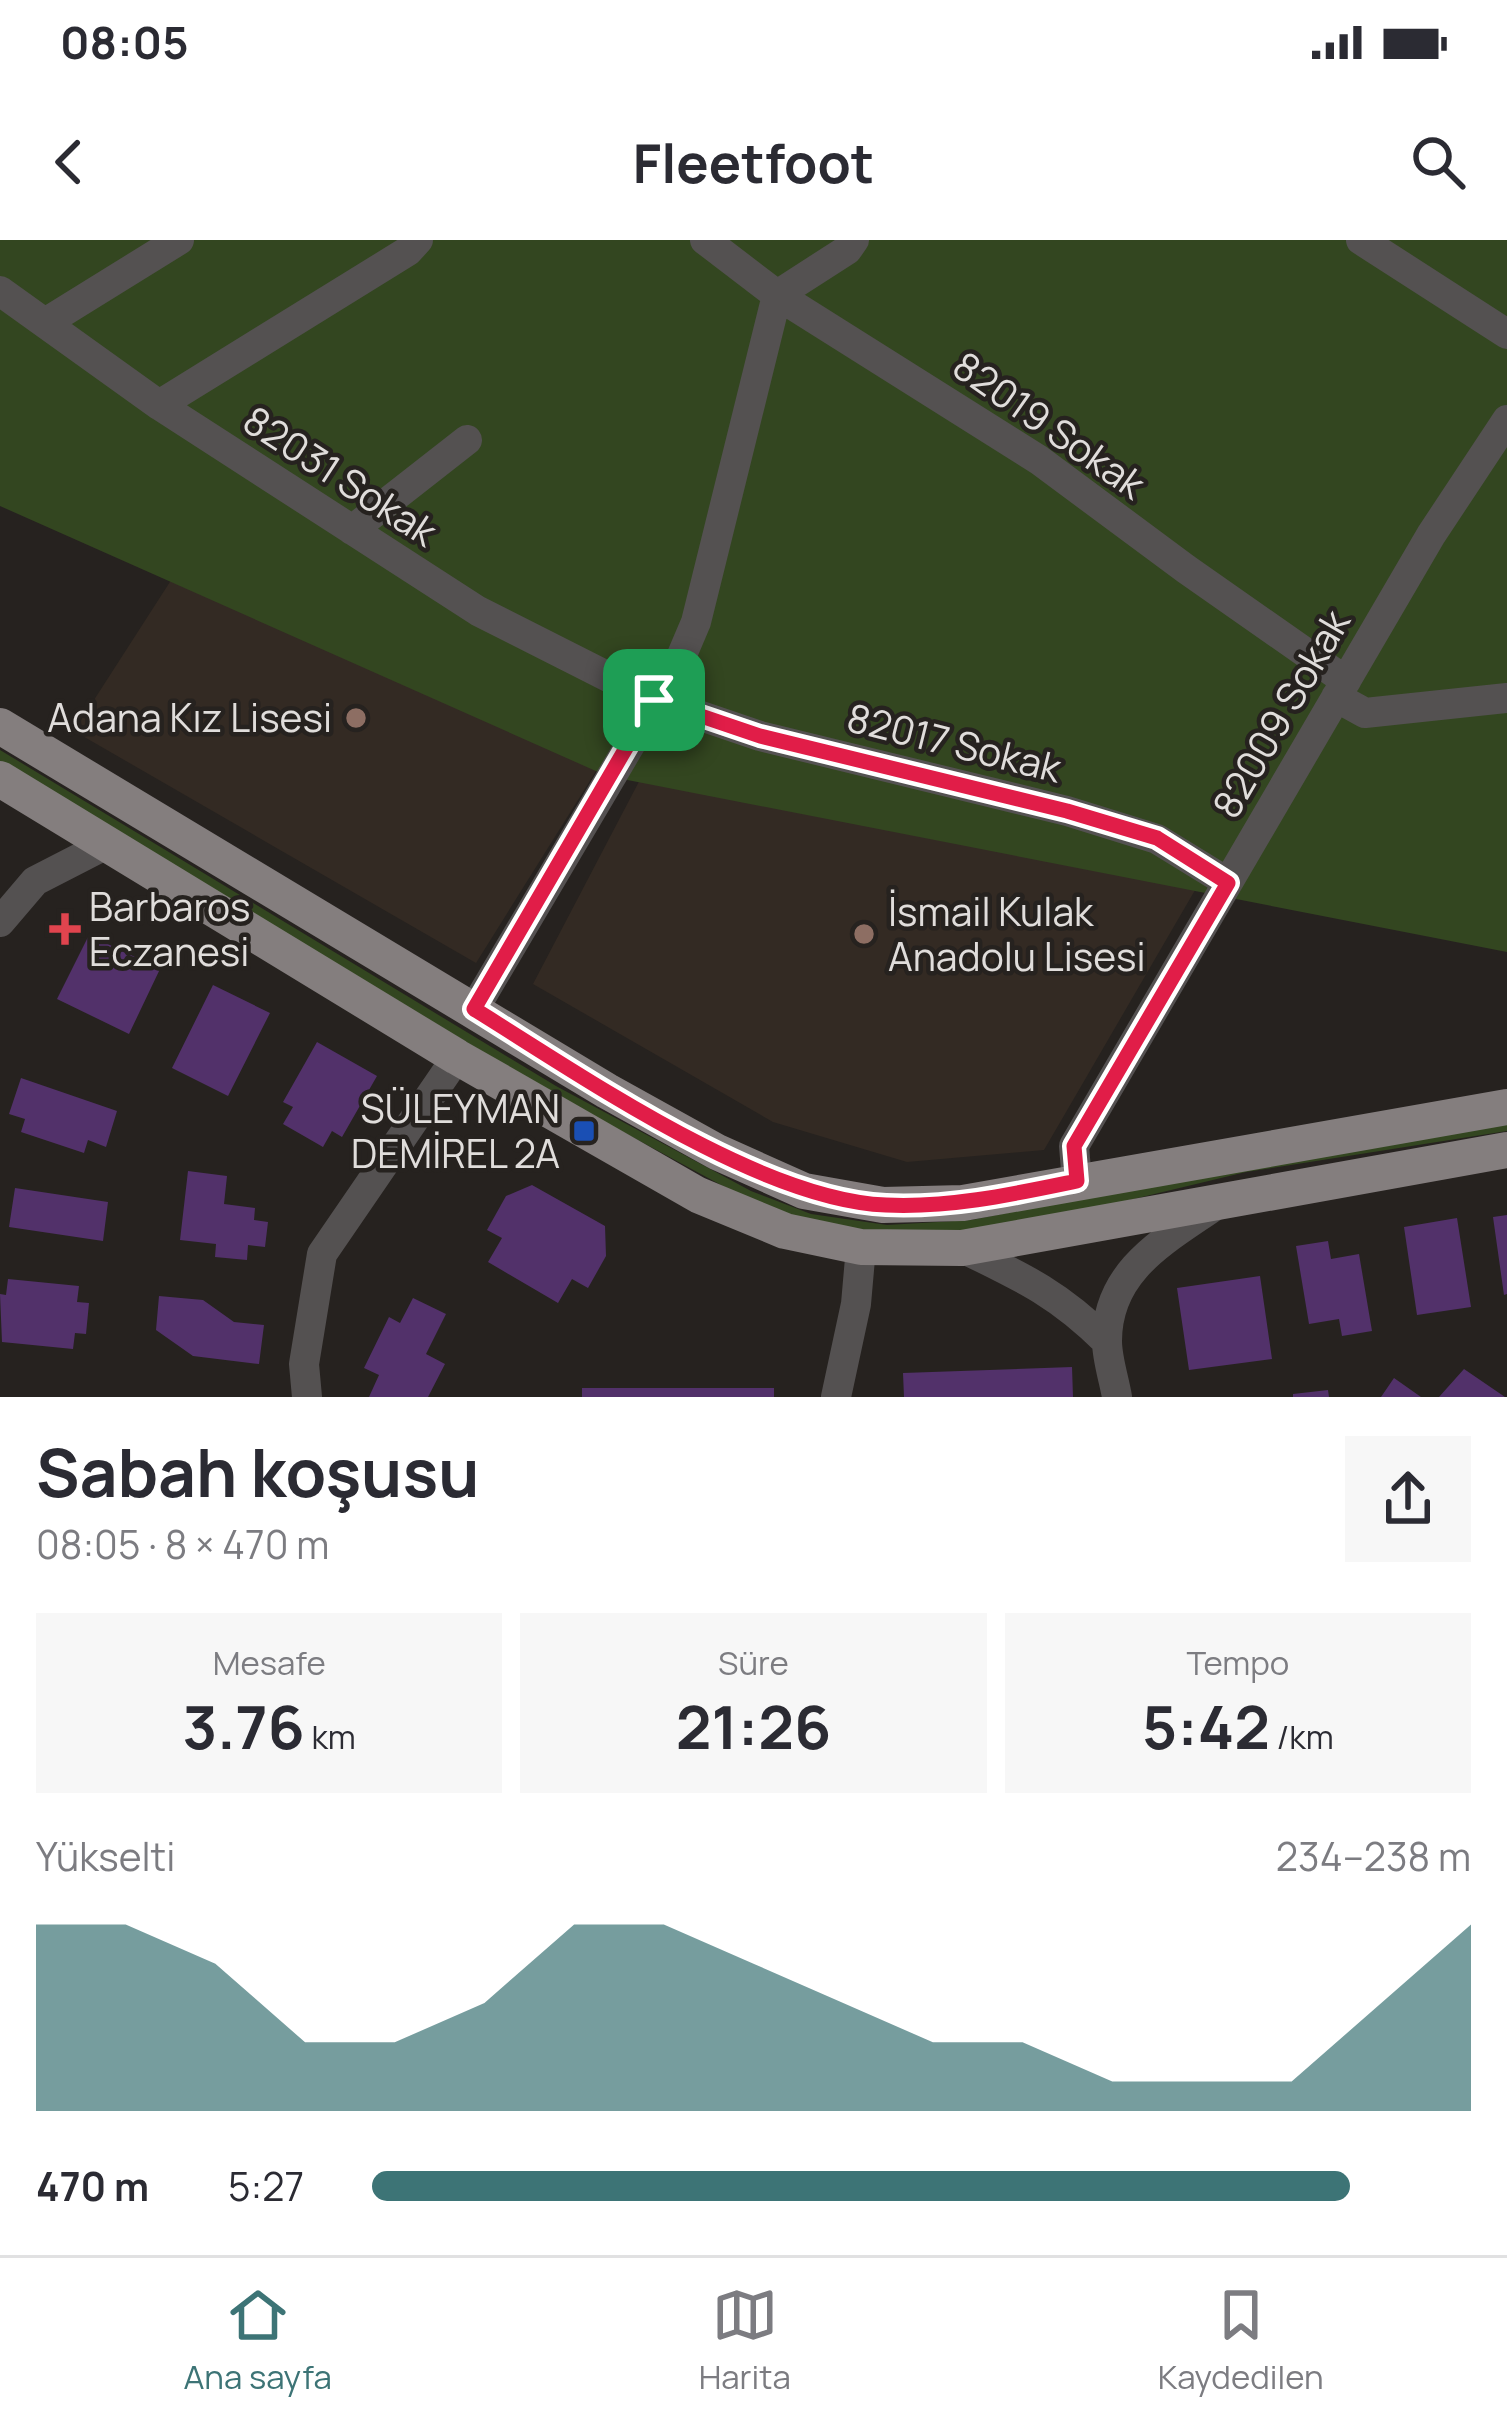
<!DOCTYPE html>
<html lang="tr">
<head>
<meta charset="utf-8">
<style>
	:root { --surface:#fff; --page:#f7f7f7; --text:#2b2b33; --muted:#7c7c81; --line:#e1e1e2; --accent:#3d7476 }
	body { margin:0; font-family:Manrope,sans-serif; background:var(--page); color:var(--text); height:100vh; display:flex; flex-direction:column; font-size:45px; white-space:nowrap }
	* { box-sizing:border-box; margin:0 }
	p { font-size:39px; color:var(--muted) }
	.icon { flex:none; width:66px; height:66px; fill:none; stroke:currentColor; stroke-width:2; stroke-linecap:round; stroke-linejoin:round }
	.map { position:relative; height:1157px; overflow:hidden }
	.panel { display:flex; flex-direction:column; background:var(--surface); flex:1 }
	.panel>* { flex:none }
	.pin { position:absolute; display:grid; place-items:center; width:102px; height:102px; color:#fff; margin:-51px; border-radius:24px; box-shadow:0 6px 18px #0006 }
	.round { display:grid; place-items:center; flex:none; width:126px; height:126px; border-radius:0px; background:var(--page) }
	.summary { display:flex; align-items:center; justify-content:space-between; height:204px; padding:0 36px }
	h1 { font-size:66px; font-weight:700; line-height:90px }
	.figures { display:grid; grid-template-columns:repeat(3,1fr); gap:18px; height:204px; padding:12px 36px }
	.figures div { display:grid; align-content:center; border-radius:0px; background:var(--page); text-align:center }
	.figures b { font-size:60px; font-weight:700 }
	.figures small { font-size:33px; font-weight:400 }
	.figures p { font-size:33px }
	.chart { height:336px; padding:24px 36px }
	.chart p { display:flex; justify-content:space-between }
	.chart svg { width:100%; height:216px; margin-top:12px; fill:var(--accent); opacity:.7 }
	ul { padding:0 36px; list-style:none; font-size:39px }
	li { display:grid; grid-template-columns:192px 144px 1fr; align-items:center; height:90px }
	li i { height:30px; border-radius:15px; background:var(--accent) }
	.status { display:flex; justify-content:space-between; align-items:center; height:84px; padding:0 60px; background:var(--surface); direction:ltr }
	.status svg { height:33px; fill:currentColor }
	header { display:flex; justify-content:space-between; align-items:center; height:156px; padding:0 36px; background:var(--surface); font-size:54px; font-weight:700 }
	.menu { display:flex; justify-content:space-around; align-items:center; height:168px; border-top:3px solid var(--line); background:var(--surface); font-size:33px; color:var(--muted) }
	.menu a { display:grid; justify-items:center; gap:6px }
	.menu .selected { color:var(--accent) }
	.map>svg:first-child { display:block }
	.built { fill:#332a23 }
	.green { fill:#334620 }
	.building { fill:#52316a }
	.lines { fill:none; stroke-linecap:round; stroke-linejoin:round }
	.minor { stroke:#545151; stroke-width:30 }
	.major { stroke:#847e7e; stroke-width:36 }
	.route-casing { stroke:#fff; stroke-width:24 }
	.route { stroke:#e11d48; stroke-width:15 }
	.education-dot { fill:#8d6e63; stroke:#26221f; stroke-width:4.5 }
	.health-dot { fill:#e0444e; stroke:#26221f; stroke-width:4.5 }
	.transit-dot { fill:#1a4fb4; stroke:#26221f; stroke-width:4.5 }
	.labels { text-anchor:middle; stroke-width:9; stroke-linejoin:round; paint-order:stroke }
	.street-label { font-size:39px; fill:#e0dddb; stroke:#26221f }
	.poi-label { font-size:39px; fill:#e0dddb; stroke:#26221f; text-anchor:end }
</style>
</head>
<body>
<div class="status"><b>08:05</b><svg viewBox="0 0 49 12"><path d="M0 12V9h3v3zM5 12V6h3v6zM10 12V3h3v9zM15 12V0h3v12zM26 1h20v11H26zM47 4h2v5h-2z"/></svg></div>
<header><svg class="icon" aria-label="back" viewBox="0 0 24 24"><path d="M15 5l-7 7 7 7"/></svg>Fleetfoot<svg class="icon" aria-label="search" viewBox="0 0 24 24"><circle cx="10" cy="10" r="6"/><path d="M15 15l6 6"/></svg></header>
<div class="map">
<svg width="1507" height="1157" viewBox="0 0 1507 1157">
	<rect width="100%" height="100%" fill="#26221f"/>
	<path class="built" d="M242,230l396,234 -162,259 -402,-232z
		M666,490l532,155 -154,265 -137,12 -134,-40 -240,-138z"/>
	<path class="green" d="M0,0h1507v712l-900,-176 -607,-270z
		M0,510l556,336 195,105 60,23 76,11 85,-5 273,-55 262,-41v7l-261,41 -129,31 -145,27 -84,5 -78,-12 -63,-24 -196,-106 -551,-332z"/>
	<path class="building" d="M89,695l71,34 -31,65 -72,-35z
		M213,745l57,28 -42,83 -56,-28z
		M317,802l60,34 -35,61 -10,-6 -9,16 -40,-23 10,-17 -10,-5z
		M21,838l96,33 -11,36 -18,-7 -4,13 -63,-21 4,-13 -16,-5z
		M188,931l39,5 -3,28 31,4 -1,12 14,2 -3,25 -17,-2 -1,15 -32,-3 1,-13 -36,-4z
		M532,945l73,41 1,30 -18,32 -16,-9 -14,24 -70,-41 14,-24 -15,-8 19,-34z
		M15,948l93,14 -5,39 -94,-14z
		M1507,975v79l-3,1 -11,-78z
		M1457,978l14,89 -54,8 -13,-88z
		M1328,1001l3,18 28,-5 13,77 -30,5 -3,-17 -30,5 -13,-78z
		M1260,1036l12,83 -83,11 -12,-82z
		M8,1039l71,7 -2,16 12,1 -3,31 -11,-1 -2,16 -71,-7 -2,-48 6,1z
		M159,1056l44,4 31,22 30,3 -5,39 -66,-8 -37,-26z
		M413,1058l33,16 -20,40 19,10 -17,33h-59l10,-22 -15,-7 25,-51 11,6z
		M1072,1127l1,30h-169l-1,-24z
		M1464,1129l41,28h-66z
		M1394,1138l27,19h-40z
		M582,1148h192v9h-192z
		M1328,1150l1,7h-36v-3z"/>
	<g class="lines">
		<path class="minor" d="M705,0l72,55 262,165 147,109 160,112
			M1361,0l146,94
			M0,51l159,114 319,206 176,89 106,36 307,75 90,28 70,43
			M45,83l134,-83
			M159,165l249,-154 10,-11
			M352,290l115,-90
			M1336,457l29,16 142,-15
			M0,682l35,-41 72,-37
			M474,769l205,-347 17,-40 81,-327 70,-45 7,-10
			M1077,942l-3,-36 357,-611 76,-115
			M962,1008c60,29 97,46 145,94
			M307,1157l-3,-33 18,-110 135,-197
			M836,1157l20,-93 5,-57
			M1117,1157c-3,-18 -10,-38 -10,-56 0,-73 61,-102 113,-139"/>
		<path class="major" d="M0,486l607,365 110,61 87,39 79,14 80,-2 544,-96
			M0,539l457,278 241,138 87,36 76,16 101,1 545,-98"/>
	</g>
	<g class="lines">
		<g class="route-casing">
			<path id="route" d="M654,460l106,36 307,75 90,27 71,45 -154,263 3,35c-63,13 -126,27 -191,24 -126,-5 -305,-130 -412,-196z"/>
		</g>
		<use href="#route" class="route"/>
	</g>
	<g class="education-dot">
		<circle cx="356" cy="478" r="12"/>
		<circle cx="864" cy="694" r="12"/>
	</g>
	<path class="health-dot" d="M59 671h12v12h12v12h-12v12h-12v-12h-12v-12h12z"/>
	<rect class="transit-dot" x="572" y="879" width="24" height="24" rx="6"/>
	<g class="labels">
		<g class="street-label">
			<text transform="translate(1049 185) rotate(35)" y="14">82019 Sokak</text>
			<text transform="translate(340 236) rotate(33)" y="14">82031 Sokak</text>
			<text transform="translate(1281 474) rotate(-60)" y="14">82009 Sokak</text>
			<text transform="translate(954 503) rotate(14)" y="14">82017 Sokak</text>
		</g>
		<g class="poi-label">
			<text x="332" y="492">Adana Kız Lisesi</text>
			<text x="89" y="681" text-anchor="start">Barbaros<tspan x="89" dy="45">Eczanesi</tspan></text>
			<text x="888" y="686" text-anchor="start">İsmail Kulak<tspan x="888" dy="45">Anadolu Lisesi</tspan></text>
			<text x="560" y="883">SÜLEYMAN<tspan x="560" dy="45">DEMİREL 2A</tspan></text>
		</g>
	</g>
</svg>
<div class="pin" style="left:654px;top:460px;background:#1e9e55"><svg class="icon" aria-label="arrive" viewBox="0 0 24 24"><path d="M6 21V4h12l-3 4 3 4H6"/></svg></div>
</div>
<section class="panel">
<div class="summary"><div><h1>Sabah koşusu</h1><p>08:05 · 8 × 470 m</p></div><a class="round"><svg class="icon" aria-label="share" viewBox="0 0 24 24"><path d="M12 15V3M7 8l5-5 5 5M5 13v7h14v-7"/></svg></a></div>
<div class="figures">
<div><p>Mesafe</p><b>3.76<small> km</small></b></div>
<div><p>Süre</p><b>21:26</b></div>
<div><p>Tempo</p><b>5:42<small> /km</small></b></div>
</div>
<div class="chart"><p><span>Yükselti</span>234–238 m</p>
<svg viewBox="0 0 160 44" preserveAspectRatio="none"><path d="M0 44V6L10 6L20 14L30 30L40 30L50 22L60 6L70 6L80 14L90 22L100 30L110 30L120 38L130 38L140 38L150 22L160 6V44z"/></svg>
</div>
<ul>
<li><b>470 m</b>5:27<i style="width:89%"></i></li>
</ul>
</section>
<nav class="menu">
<a class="selected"><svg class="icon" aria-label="home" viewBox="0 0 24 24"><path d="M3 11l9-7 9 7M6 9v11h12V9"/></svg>Ana sayfa</a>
<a><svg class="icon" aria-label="map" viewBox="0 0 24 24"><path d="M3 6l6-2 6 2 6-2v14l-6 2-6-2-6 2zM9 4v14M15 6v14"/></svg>Harita</a>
<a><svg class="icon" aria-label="saved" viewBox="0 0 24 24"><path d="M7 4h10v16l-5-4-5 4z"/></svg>Kaydedilen</a>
</nav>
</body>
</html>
